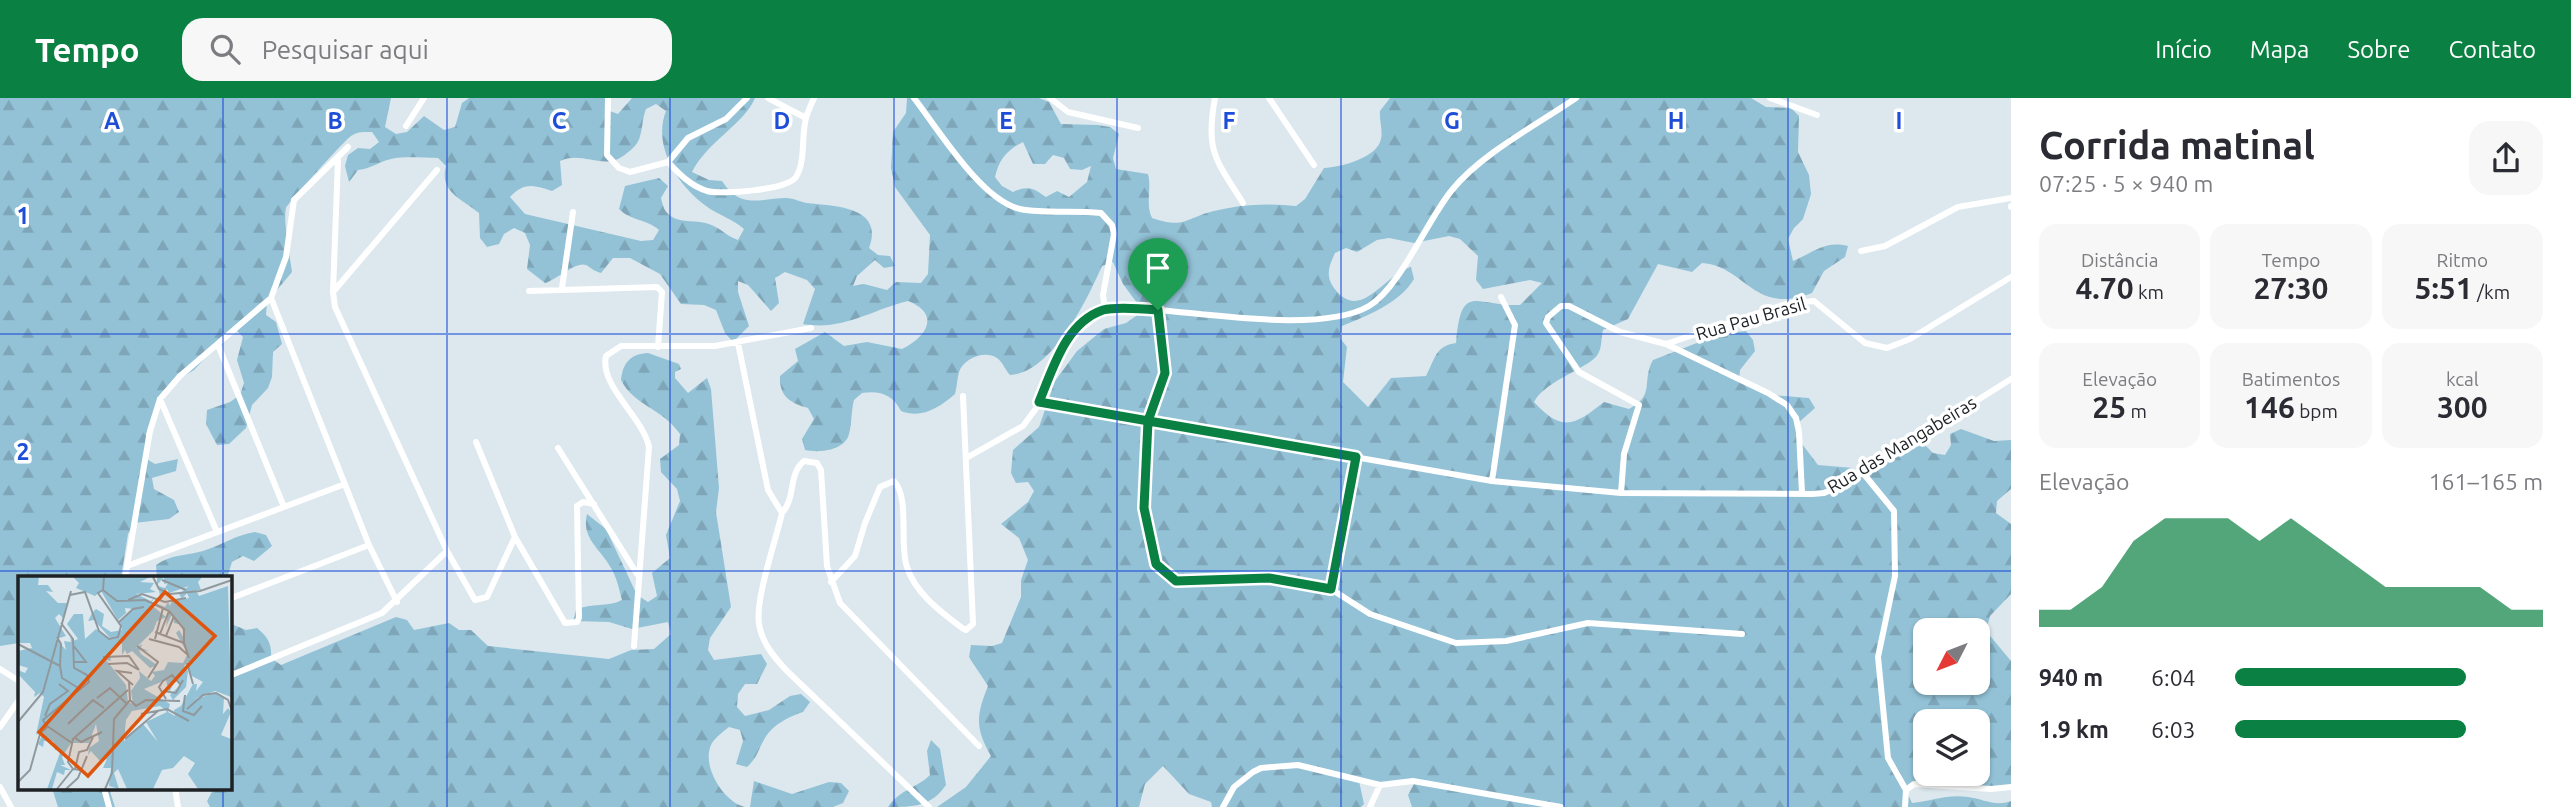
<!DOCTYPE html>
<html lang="pt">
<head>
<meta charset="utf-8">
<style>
	:root { --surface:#fff; --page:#f7f7f7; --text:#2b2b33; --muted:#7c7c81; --accent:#0b8043 }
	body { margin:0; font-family:Ubuntu,sans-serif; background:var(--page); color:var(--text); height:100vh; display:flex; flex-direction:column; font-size:26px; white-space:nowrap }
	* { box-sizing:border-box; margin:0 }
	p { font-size:23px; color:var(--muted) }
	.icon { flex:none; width:38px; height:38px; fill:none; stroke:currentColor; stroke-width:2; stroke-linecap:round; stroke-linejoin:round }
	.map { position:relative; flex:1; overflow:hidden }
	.sheet { display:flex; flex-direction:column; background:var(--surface); width:560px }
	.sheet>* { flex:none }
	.needle { width:46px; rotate:228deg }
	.controls { position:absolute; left:1913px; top:520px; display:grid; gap:14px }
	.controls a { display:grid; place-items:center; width:77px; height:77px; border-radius:14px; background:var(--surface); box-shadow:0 2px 5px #0004; font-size:35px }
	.pin { position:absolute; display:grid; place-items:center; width:60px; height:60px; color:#fff; margin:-72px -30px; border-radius:50% 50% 50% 0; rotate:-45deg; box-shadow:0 0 7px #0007 }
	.pin .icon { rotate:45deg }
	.round { display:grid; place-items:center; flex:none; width:74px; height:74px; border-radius:21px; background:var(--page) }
	.summary { display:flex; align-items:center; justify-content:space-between; height:119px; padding:0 28px }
	h1 { font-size:38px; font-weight:700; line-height:52px }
	.figures { display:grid; grid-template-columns:repeat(3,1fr); gap:10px; height:119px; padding:7px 28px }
	.figures div { display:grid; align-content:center; border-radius:18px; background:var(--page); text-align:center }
	.figures b { font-size:30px; font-weight:700 }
	.figures small { font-size:19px; font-weight:400 }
	.figures p { font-size:19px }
	.chart { height:196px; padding:14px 28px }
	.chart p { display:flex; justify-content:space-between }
	.chart svg { width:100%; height:126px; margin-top:7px; fill:var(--accent); opacity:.7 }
	ul { padding:0 28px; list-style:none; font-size:23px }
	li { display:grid; grid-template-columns:112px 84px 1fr; align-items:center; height:52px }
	li i { height:18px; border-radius:9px; background:var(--accent) }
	header { display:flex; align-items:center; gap:42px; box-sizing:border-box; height:98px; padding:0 35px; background:var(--accent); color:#fff }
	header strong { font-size:33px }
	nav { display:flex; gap:38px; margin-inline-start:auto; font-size:24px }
	.search { width:490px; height:63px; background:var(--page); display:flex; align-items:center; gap:18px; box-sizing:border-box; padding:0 24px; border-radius:21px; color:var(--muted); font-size:26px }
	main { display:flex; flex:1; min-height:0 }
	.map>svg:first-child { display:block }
	.forest { fill:url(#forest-firs); fill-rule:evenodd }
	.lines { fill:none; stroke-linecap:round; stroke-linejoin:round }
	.street { stroke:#fff; stroke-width:6 }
	.route-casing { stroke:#fff; stroke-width:14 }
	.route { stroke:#0b8043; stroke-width:9 }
	.grid { fill:none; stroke:#1d4ed8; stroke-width:2; stroke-opacity:0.55 }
	.labels { text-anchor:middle; stroke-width:7; stroke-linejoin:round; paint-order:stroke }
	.street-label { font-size:18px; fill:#1e2224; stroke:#fff }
	.inset-road { fill:none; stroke:#90999d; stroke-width:2 }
	.view { fill:#de560d; fill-opacity:0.15; stroke:#de560d; stroke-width:3.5 }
	.inset-edge { fill:none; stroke:#1e2224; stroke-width:3.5 }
	.grid-label { font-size:23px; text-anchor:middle; font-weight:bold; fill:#1d4ed8; stroke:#fff; stroke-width:7; stroke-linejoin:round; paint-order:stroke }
</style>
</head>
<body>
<header>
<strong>Tempo</strong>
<div class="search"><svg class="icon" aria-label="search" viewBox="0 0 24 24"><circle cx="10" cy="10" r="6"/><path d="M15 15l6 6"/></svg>Pesquisar aqui</div>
<nav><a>Início</a><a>Mapa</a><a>Sobre</a><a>Contato</a></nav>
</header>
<main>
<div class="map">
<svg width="2011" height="709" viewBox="0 0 2011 709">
	<defs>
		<pattern id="forest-firs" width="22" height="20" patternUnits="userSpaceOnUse" patternTransform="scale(1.75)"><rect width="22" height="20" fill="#93c2d7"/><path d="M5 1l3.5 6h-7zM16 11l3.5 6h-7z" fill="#7ea6b8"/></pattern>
	</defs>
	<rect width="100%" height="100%" fill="#dce8ee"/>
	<path class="forest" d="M0,0h391l-6,29 11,7 11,-2 17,-16 20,14 11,-3 7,-24 7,-5h137l1,12 11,4 14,-16h123c-10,25 -48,44 -63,74l17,8 13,1c6,9 13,17 25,19 13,2 26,-2 39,-2 8,0 14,4 21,5 26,3 78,3 62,45l9,7 12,1 5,10 -11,2 -9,-8 -18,16 -4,10 11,-2 23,6 9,-8 25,1 7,-9 2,-39 -35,-48 -4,-19 2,-36 13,-19 1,-15h132l10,4 12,22 37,1 12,2 9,7 -6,24 3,11 32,5c4,16 -3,29 4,44 33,11 31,1 62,-7 27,-7 54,-8 82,-5l9,-7 19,-31c17,-1 53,-10 57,-29 2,-9 -2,-19 -1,-28l10,-13h361l15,9 25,1 8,8 -1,36 11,23 2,19 -8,25 -9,9 -6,11 5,22c20,-8 31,-21 55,-15l-3,11 -21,14 -12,22c-59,23 -66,-27 -110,-30l-10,9 -34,-8 -30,55 -25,11c-2,7 -1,16 -4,22 -5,15 -53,27 -65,50 29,32 42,22 70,0l25,7c27,-14 12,-28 24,-49l67,-26 26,-3 7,9 2,11 -15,19 -1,12 33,13 37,3 6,10 -18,16 -1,12 22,29 35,3 10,6 60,-31 10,10 12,2 6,-10 -1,-11 11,-5 33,12 17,-1v49l-14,12 -1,12 15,11v70l-21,22 -4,15 25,30v128l-94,-4 -10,7 5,11c20,-2 35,-9 56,-6 15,2 28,10 43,4v6h-599l-4,-12 6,-11 -55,-3 5,23 -3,3h-149l-1,-5 -22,-8 -26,-28 -18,18 -6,23h-202l29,-20 25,-31c-16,-28 -15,-40 -3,-70l-19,-29 2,-12 21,1 10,-3 19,-46v-17l7,-20 -9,-22 -18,-14 27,-22 6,-11 -6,-9 -12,1 -5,-10 2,-23 26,-23 16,-46 22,-30 27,-22 22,-6 10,-7 1,-13 -14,-19 -10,-22 -11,4c-15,34 -50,107 -92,109 -5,-5 -7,-13 -13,-17 -12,-8 -33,0 -38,14 -2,7 -2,15 -4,22 -16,14 -34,25 -54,17 -8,-16 -21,-21 -39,-18l-8,7c-3,11 -2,23 -5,34 -4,17 -31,19 -44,16l-3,-11 12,-20 -6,-11c-18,-5 -29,-12 -28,-32l18,-15 -3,-12 30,-17 19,14 23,-4 35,7c25,-12 39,-35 6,-48 -37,9 -65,30 -105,23l12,-35 -8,-9 -22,-8 -10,6 4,25 -8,8 -23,-26 -10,-4v11l11,34 -16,16 -8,-9 -9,-23 -12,-5 -23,-1 -21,-30 -30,-16h-17l-12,15c-7,-2 -10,-5 -15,-8 -10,-4 -30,15 -41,18l-18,-14 3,-24 -5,-12 -11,-5 -10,6 -5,10 -12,3 -7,-9 -1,-25c-18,-15 -40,-21 -33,-47l-8,-8c-16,0 -32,-2 -47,1 -13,3 -20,10 -33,11l-9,12 -4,-16 3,-11 10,-7 12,1 9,-7 -7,-10c-8,0 -14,-1 -21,4 -6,4 -63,67 -65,72 -3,13 4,49 6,64l-25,30 -1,13 10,7 6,22 -9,8 -1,25 -4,11 -16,17 -6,23 -17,16 -12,1 -11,-21 1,-14 23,-8 10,-7 4,-12 -7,-23 6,-23 -9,-9 -40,42 -22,13 -26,51 -1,24 10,6 23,-5 -2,12 -24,7 2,11 20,11 5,12 -10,7 -35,4 -6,11 -7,44h-102v65l-19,3zM656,6l10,7c-14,35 12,75 40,95 12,9 27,13 38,23l-6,11c-12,-4 -17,-12 -29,-16 -11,-4 -28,-1 -37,-7 -8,-5 -9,-11 -11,-19l7,-12 -9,-8 -34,8 -6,23c12,12 28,10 40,21l-6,10 -12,1 -116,-27 -15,-17c14,-15 24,-12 42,-6l10,-6 -2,-24c24,-11 45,12 67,-8 5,-4 12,-10 13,-17 3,-9 2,-17 6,-27zM1023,44l10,22h12l8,-9 11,3 6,11 12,1 9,-4 -4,16 -18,15 -12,-6 -11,6c-12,-9 -19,-12 -33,-5l-11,-6 -7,-9c4,-18 12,-27 28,-35zM1449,138l11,3 18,17 -2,24 7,9 47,-9 12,3 -22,22c-44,2 -59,-25 -64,38 -21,3 -21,16 -30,33l-35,2 -23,29 -25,-25 4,-35 -7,-9 2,-12c25,-10 58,-23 72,-47l-3,-12c-27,7 -50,57 -77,21 -9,-12 -5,-22 1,-35l11,-5 11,4 20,-12 12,-2 25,5zM1925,532h53v52h-53zM1925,623h53v53h-53z
		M648,255l31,11 2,5 -6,3v6l13,15 19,-15 4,11 8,99 -3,24 15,95 -21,31 -2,12 6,10 47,-6 6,10 -10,20h-12l-7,10 -1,13 8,9 24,-6 21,-14 11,-2 9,8 -7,10c-13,4 -31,13 -38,26 -7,11 -7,19 -18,29l-11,-3 7,-23 -3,-11 -11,-3c-5,4 -13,10 -17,16 -12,21 11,59 33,64h-535l-3,-6 7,-13h15v-165l17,7 11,-2c11,9 15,16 14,30l10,7 115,-48 11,3 7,10 35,-7 10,7h12l17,16 121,13 22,-9 23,-1 17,-15 -3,-12 -36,7 -23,-7 -36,-1 3,-11c16,-8 31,-2 46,-10 -3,-11 -5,-22 -11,-32 -11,-20 -30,-29 -24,-54l19,15 31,66 11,7 9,-6 -5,-23 18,-15 -4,-23 14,-34 -3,-12 -16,-17 -1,-13 19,-14 1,-11c-19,-27 -46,-28 -59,-54 2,-18 10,-26 27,-27z
		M255,434l11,3 6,11 -18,15 -11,-5 -11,6 -5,16h-70l-1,-13c15,-11 30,-9 47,-14 19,-6 32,-16 52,-19z
		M931,642l9,9 6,36c-15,22 -33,22 -58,22 11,-17 29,-19 42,-32l-3,-24z
		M754,683l38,13 37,-12 12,1 8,8 -6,12 -10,4h-83z
		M52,690h57l6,19h-57z"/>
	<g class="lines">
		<path class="street" d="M608,0l-1,57 12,13 11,4 38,-10 20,-24 38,-19 21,-21
			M768,0l38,20
			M914,0c24,31 67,102 106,111 26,5 54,1 81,4l11,12 2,9 -11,61 2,15 -38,30 -30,67 -14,19 -55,31
			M1050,0l18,14 70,16
			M1215,0c-10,53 1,62 28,105
			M1269,0l45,67
			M1770,0l47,17
			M406,28l18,-28
			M348,49l-54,53 -8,57 -15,41 98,247 28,57
			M338,61l-5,133 2,15 112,244 28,49 12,-3 28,-60
			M668,64c11,12 23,24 39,29 14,4 80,-1 89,-14 10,-16 5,-41 10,-59 2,-7 5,-13 8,-20
			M2011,108v1
			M1861,153l24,-5 73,-39 53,-9
			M562,190l11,-76
			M529,193l128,-4 5,5 -4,55
			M333,194l104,-122
			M1105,212c18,2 35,-1 53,0 53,4 165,23 211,-4 31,-18 58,-86 83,-116 29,-36 86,-66 124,-92
			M1158,212l7,63 -17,48 -4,87 12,55 20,18 93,-3 62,11
			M738,245l30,147 14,23
			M1666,246l120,-40 28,-3 51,42 22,5 23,-9 101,-62
			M218,247l66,162
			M160,301l57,133
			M1039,304l453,79 129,12 191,1 12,-1 19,-8 168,-106
			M476,344l39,95 50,86 12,-1 2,-4 -2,-112 6,-4 11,2
			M558,350l81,129
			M1356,359l-25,132 39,25 86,29 50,-2 82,-18 154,11
			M1863,375l31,38 1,65 -17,81 10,101 18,32
			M1492,383l23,-156 -14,-28
			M1621,395l3,-39 15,-49 -60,-33 -33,-49 2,-6 13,-11h8l51,26 46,12 102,49 19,12 9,13 3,14 3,61
			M127,468l218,-82
			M125,480l25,-147 10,-32 20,-23 91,-78
			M831,484l24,-26 10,-33 15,-36 14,-6c16,16 5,64 13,86 8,26 34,45 55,61l4,2 7,-6 -10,-228
			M229,501l140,-54
			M634,548l15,-199c-6,-30 -50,-61 -43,-91l15,-10h94l96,-18
			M0,571l19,12
			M229,578l153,-63 65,-62
			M0,629l19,-27
			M0,689l11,20
			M104,690l5,19
			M175,690l3,19
			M929,709l-143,-137c-12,-13 -24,-27 -27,-46 -4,-25 17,-84 23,-111 14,-15 6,-39 22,-52l13,2 4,7 6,96 13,37 139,143
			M1223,709l11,-20 19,-15 8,-4 37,-3 82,20 33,-4 148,26
			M1370,709l10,-22
			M1905,709l1,-17 8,-6 77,5 20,-2"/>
	</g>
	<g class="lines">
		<g class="route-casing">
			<path id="route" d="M1158,212c-12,-1 -44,-3 -55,0 -38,13 -50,59 -64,92l317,55 -25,132 -62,-11 -93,3 -20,-17 -12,-56 4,-87 17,-48 -7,-63"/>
		</g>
		<use href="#route" class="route"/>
	</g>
	<path class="grid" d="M223,0v480M447,0v709M670,0v709M894,0v709M1117,0v709M1341,0v709M1564,0v709M1788,0v709M0,236h2011M0,473h2011M223,690v19"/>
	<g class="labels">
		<g class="street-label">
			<text transform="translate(1751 221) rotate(-16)" y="6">Rua Pau Brasil</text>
			<text transform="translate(1902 347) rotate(-31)" y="6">Rua das Mangabeiras</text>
		</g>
	</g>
	<g transform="translate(18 478)">
		<rect width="214" height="214" fill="#dce8ee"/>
		<path d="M0,1h21l-1,8h10l5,7 -7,-1 12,12h9l-4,15 -4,-4 -4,4 11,18 -10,3 10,11 -2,-9 7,1 -1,-7 3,6 5,-2 -11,-15 7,-10h9l2,25 11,-10 15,10 6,-3 -7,2 -16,-18 -6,1 4,-8 4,-4 8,5 -2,12 9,6 11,-2 -2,-8 13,-13 -8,-1 1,5 -8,7 -17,-29 -6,5 -19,-8 3,-5 -6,-6h77l-10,5 14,1 -4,6 6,3 -20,2 15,7 3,-3 -2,4 13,5 3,-5 2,4 2,-5 17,-3 -2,-5 -5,6 -3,-5 10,-8 -20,7 -2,-4 -6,12 -3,-15 7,2 3,-5 -4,1v-7l-7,8v-8h45l-4,5 3,8h-5l3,6 29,-10 3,111 -16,-6 -21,8 23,-6 7,4 -1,17 5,-6 3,4 -10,23 10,4v50h-33l-10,-15 7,-11 -11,-7 -11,12 -11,2 -9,19h-26l-9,-20 -4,4 5,16 -10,-3 2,-18h-8l4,-9 -7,2 -9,-10 -3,4 1,-7 10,-7 -3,-17 -7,19h-18l-9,14 3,8h-5l11,5h-6l-1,5 -7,-3 -5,17h-5l14,-39h-6l-2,-9h-9l-1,6 -5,-3 8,-17 -10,8 8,-38 -4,-4 -6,4 1,-5 -17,-18v-4l7,3 3,-5 -10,-3v-14l14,-3 -2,-5h-12zM131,27l19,7 -2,17 6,-13 2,9 8,2 2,13 -5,-8 -3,3 14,25 -3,-3 -4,8 -15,-1 -4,8 -12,2 3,4 -4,5 -12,-10 1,7 -9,13 2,13 -5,-2 -2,-17 -20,-25 5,1 -2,-10 13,-8v12l3,-5 2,4 5,-3 18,17 7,-3 -16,-11 -2,-4 10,1 -8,-3 1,-4 -7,5 18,-18 4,-10 9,-4zM170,86l2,13 13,7 -7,9 1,-7h-4l-12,22 -7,4 1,6 -7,-4 2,-8 -26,-15 22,-9 3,13 7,-15 4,7 -10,10 3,5 13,-13 2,-16 -4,-5zM142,130l7,6 -21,10 12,20 -15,-18 -19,17 2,-21 6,-9z" fill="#93c2d7" fill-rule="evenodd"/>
		<path class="inset-road" d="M135,1l6,12 11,5 30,-3 32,-11M144,4l24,10M85,14l14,11 28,-1 24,11 15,18v14M52,19l15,-3 14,39 10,8 9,-2 3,-11 -23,-33 5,-3 1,-13M110,24l14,-6 23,8 21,-4M100,47l15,-14 11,-2M137,56l29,11 5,15M142,58l9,-23M148,60l8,-20M39,61l4,7 -1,22M131,63l30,8 10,9M137,63l8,-31M0,68l42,22 2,12 18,11M55,69l13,17h-12M119,70l21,16 -10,16M85,81l26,-1 10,14M169,87l6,21M90,88l19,-1 12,7M114,97l-15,-2 16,14M111,105l1,19 6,6 10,-6 34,1M145,115l13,2 7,-13M167,119l-2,16 11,4 8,-9M79,122l13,-10 17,16M148,123l-7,-12 4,-6 9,-6 9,10M169,133l16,-14 13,-2 12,7 4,11M123,138l26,-5 22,12M27,140l5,-12 18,-13 -9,-7M0,146l25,-30 28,-101M50,148l25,-24 11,8M29,150l25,17M56,161l7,5 21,-10M107,163l33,-28M55,193l-5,-7 5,-23 55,-49M57,193l4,-17 8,-2 6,-13M0,206l12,-12 10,-36 7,-7 -4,-7 46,-38 -2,-7 -13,-7 -1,-29 -12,-16M39,213l16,-20 8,1M48,213l12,-11 9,-22M87,213l7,-16 2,-54 16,-19"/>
		<path class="view" d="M147,16l50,44 -127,140 -49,-44z"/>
		<rect width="214" height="214" class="inset-edge"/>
	</g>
	<g class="grid-label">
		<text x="112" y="31">A</text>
		<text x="335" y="31">B</text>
		<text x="559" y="31">C</text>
		<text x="782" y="31">D</text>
		<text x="1006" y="31">E</text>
		<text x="1229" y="31">F</text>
		<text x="1452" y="31">G</text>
		<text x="1676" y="31">H</text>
		<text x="1899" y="31">I</text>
		<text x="23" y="126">1</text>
		<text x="23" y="362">2</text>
	</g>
</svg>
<div class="controls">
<a><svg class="needle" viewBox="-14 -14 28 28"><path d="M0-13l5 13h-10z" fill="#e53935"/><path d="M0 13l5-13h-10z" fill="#7c7c81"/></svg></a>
<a><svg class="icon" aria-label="layers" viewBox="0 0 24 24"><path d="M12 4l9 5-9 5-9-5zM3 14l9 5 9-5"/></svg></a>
</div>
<div class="pin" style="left:1158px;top:212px;background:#1e9e55"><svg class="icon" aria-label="arrive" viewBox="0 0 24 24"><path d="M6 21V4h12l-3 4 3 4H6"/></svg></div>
</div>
<section class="sheet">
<div class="summary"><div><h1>Corrida matinal</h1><p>07:25 · 5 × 940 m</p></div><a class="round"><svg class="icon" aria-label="share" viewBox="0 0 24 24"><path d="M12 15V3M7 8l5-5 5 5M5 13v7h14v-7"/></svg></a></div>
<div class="figures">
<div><p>Distância</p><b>4.70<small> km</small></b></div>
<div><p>Tempo</p><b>27:30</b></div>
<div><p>Ritmo</p><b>5:51<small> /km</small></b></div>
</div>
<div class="figures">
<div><p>Elevação</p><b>25<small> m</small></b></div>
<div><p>Batimentos</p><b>146<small> bpm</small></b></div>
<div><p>kcal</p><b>300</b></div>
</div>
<div class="chart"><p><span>Elevação</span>161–165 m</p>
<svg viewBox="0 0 160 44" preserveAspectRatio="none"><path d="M0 44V38L10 38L20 30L30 14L40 6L50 6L60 6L70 14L80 6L90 14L100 22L110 30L120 30L130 30L140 30L150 38L160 38V44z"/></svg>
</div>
<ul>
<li><b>940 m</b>6:04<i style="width:75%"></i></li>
<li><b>1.9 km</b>6:03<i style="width:75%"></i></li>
</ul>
</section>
</main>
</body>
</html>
